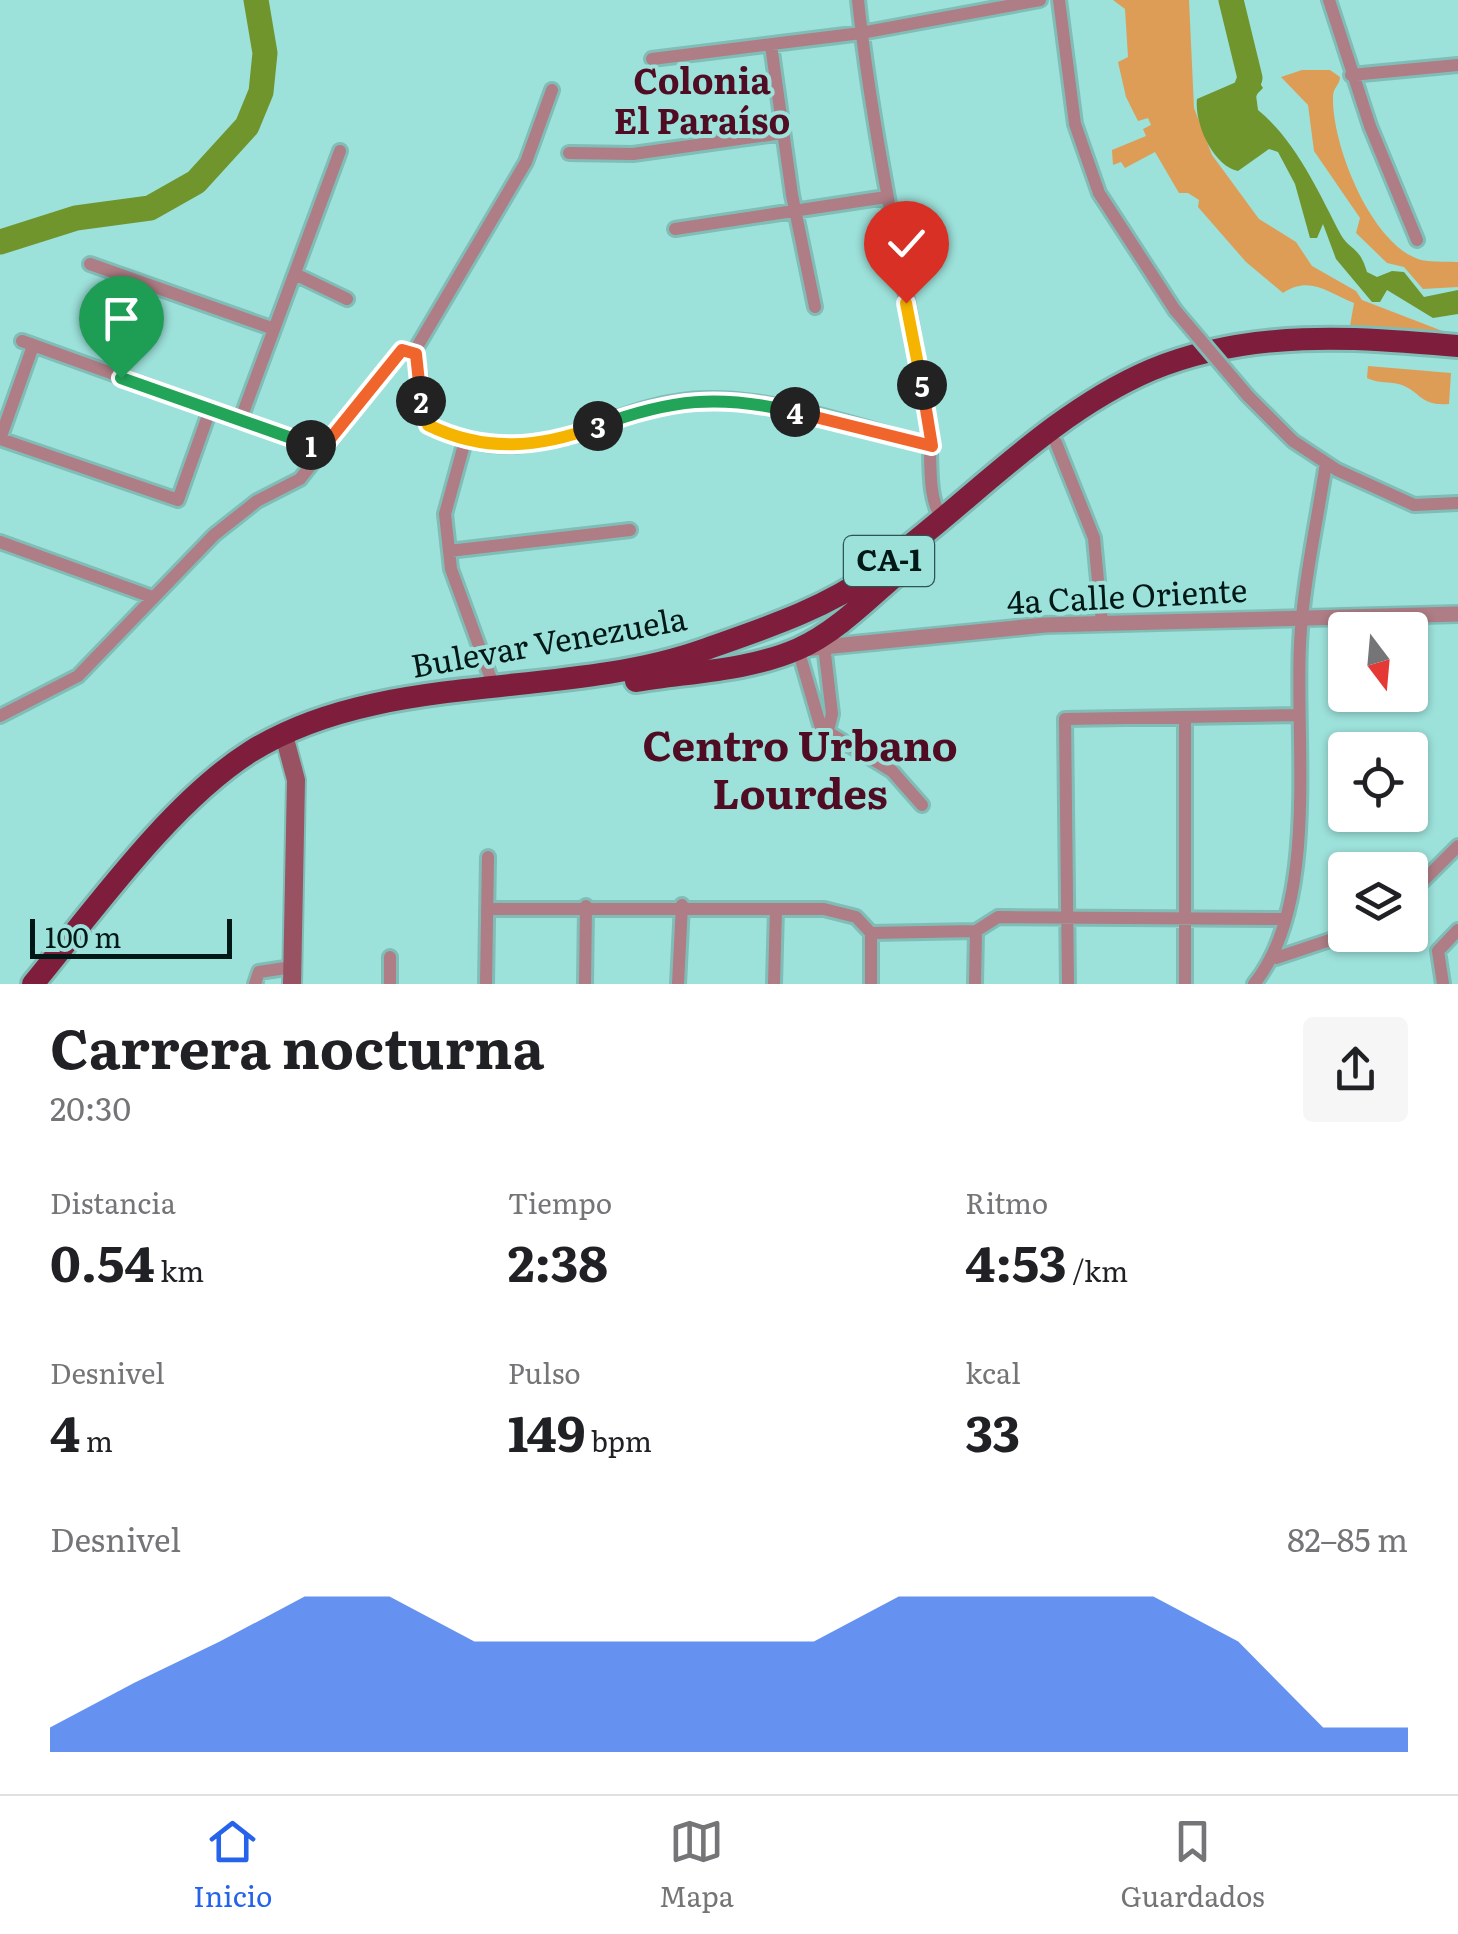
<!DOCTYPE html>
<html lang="es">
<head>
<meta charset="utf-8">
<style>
	:root { --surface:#fff; --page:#f6f6f6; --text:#202124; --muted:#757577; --line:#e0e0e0; --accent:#2563eb }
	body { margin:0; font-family:Literata,serif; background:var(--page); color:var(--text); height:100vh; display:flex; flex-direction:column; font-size:38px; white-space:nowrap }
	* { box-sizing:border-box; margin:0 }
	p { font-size:32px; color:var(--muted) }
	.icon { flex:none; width:55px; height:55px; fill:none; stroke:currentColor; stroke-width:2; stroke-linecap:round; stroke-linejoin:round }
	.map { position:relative; height:984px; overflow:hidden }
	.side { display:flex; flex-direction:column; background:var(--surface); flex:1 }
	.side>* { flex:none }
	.needle { width:65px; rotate:164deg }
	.fabs { position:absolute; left:1328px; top:612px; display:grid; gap:20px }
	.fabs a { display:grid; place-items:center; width:100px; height:100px; border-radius:10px; background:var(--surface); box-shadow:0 2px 8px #0004; font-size:50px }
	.scale { position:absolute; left:30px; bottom:25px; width:202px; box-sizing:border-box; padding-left:10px; border:5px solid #001816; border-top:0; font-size:28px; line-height:35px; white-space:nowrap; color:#001816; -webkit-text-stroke:8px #9ce1da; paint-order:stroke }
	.pin { position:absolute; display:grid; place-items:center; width:85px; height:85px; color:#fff; margin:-102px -42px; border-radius:50% 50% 50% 0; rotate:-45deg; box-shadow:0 0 10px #0007 }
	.pin .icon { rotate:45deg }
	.km { position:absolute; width:50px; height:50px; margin:-25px; border-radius:50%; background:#222; color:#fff; font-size:28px; line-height:50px; text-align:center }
	.round { display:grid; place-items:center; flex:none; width:105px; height:105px; border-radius:10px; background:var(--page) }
	.overview { display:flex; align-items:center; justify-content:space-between; height:170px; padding:0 50px }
	h1 { font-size:55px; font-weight:700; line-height:75px }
	.stats { display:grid; grid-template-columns:repeat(3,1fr); gap:15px; height:170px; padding:10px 50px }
	.stats div { display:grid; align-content:center }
	.stats b { font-size:50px; font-weight:700 }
	.stats small { font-size:28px; font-weight:400 }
	.stats p { font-size:28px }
	.chart { height:280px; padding:20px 50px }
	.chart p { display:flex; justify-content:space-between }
	.chart svg { width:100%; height:180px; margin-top:10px; fill:var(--accent); opacity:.7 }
	.tab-bar { display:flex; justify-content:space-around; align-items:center; height:140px; border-top:2px solid var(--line); background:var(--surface); font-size:28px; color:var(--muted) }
	.tab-bar a { display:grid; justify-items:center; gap:5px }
	.tab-bar .current { color:var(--accent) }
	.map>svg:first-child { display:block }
	.green { fill:#dd9d57 }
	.water { fill:#6f952c }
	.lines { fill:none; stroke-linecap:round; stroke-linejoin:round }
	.river { stroke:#6f952c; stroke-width:25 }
	.minor-casing { stroke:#80bdb7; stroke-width:18 }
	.tertiary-casing { stroke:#80bdb7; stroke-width:20 }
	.secondary-casing { stroke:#80bdb7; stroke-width:22 }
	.trunk-casing { stroke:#80bdb7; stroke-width:28 }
	.minor { stroke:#ae7d85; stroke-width:12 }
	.tertiary { stroke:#ae7d85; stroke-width:15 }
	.secondary { stroke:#985261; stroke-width:18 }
	.trunk { stroke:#7e1e3c; stroke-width:22 }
	.minor-bridge-casing { stroke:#80bdb7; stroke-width:18; stroke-linecap:butt }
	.minor-bridge { stroke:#ae7d85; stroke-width:12 }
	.split-1-casing { stroke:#fff; stroke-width:20 }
	.split-2-casing { stroke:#fff; stroke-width:20 }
	.split-3-casing { stroke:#fff; stroke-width:20 }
	.split-4-casing { stroke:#fff; stroke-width:20 }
	.split-5-casing { stroke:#fff; stroke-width:20 }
	.split-6-casing { stroke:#fff; stroke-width:20 }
	.split-1 { stroke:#22a559; stroke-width:12 }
	.split-2 { stroke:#f0652b; stroke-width:12 }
	.split-3 { stroke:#f5b400; stroke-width:12 }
	.split-4 { stroke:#22a559; stroke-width:12 }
	.split-5 { stroke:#f0652b; stroke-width:12 }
	.split-6 { stroke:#f5b400; stroke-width:12 }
	.labels { text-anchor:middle; stroke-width:8; stroke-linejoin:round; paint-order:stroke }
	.shield { fill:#9ce1da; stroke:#2f5451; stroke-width:2.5 }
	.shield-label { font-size:30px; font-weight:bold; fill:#001816 }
	.street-label { font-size:32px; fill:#001816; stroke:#9ce1da }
	.neighbourhood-label { font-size:35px; font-weight:bold; fill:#500c22; stroke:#9ce1da }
	.district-label { font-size:42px; font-weight:bold; fill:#500c22; stroke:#9ce1da }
</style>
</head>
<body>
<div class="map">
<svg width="1458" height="984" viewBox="0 0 1458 984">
	<rect width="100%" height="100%" fill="#9ce1da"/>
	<path class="green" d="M1113,0h76l5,108 18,47 47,64 37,23 16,24 44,25 6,9 96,37 -108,-11 4,-23c-26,-10 -44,-28 -71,-10l-37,-31 -48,-55 1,-7 -11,-7h-9l-24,-41 -30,16 -4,-6 -8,3 -1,-15 34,-14 -3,-7 8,-4 -3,-7 -10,3 -12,-24 -8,-35 10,-5 -3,-48z
		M1302,70h28l10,7c0,8 -7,10 -7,20 -1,48 37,144 85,162 12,4 28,2 40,3v25l-35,2 -19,-22 -17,-4 -31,-30 4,-15 -46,-67 -6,-46 -27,-28z
		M1368,366l83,7 -2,31c-29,2 -27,-11 -47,-19 -12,-4 -24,-1 -35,-7z"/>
	<path class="water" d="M1246,61l17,27 -7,7 2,15c38,31 61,83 83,125 9,16 18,10 26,37l10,5 15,-6 12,1 20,25 34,-7v24l-25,4 -46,-28 -7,12h-8l-36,-43 -13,-35 -6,14h-7l-15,-54 -17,-32 -9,-3 -31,22c-25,-5 -44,-48 -41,-72l44,-19z"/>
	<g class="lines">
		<path class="river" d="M1231,0l19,78 -5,13
			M0,242l76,-24 74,-10 46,-26 51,-56 14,-34 4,-39 -9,-53"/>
		<g class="minor-casing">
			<path id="minor" d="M858,0c15,142 48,281 70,421 5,27 -3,75 14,97
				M1059,0l16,124 24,69 76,117
				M1329,0l41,126 47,114
				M771,45l21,150 23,112
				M652,59l209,-26 179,-33
				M1351,75l107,-10
				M569,153l64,1 149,-21
				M675,229l211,-32
				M90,264l184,65
				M297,275l50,24
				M22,341l300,108
				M33,346l-33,93 178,61 32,-90
				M414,352l112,-190 26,-72
				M1248,396l45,45 44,29 77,35 44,-2
				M240,421l100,-270
				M465,441l-20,73 6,55 43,118
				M1056,443l38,95 8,85
				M0,542l152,55
				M449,551l181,-21
				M823,637l9,77 -5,20
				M798,649l23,79 71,43 30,34
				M0,716l78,-40 136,-141 43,-34 43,-22 102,-129 14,4 12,71c114,58 174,-25 280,-26 74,-1 153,29 224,47
				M1410,894l48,-48
				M487,909h337l32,8 15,16 105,-2 22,-14 284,2
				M871,933v51
				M1276,958l69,-23
				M255,984l4,-12 33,-5
				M390,984v-27
				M486,984l2,-127
				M585,984l1,-78
				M678,984l4,-79
				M774,984l2,-75
				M975,984l1,-53
				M1068,984l-3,-265 233,-4
				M1185,984v-267
				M1254,984c65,-80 41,-240 46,-340 3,-60 17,-121 26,-181
				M1443,984l-5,-33 20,-21"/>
		</g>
		<g class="tertiary-casing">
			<path id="tertiary" d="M803,649l242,-24 413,-11"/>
		</g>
		<g class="secondary-casing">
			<path id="secondary" d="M285,739l11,41 -4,204"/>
		</g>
		<g class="trunk-casing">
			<path id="trunk" d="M636,681c53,-9 112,-10 162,-32 39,-17 73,-53 105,-80
				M33,984c61,-74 137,-181 217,-232 130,-82 312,-52 453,-102 59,-21 120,-40 171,-77 92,-66 172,-158 277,-203 99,-41 204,-33 307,-24"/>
		</g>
		<use href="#minor" class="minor"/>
		<use href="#tertiary" class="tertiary"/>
		<use href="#secondary" class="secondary"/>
		<use href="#trunk" class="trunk"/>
		<g class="minor-bridge-casing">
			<path id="minor-bridge" d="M1175,310l73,86"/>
		</g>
		<use href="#minor-bridge" class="minor-bridge"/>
	</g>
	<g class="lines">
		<g class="split-1-casing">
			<path id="split-1" d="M121,378l190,67"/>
		</g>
		<g class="split-2-casing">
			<path id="split-2" d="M311,445l11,4 80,-99 14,4 5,47"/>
		</g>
		<g class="split-3-casing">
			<path id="split-3" d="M421,401l7,24c57,28 112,23 170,1"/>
		</g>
		<g class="split-4-casing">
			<path id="split-4" d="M598,426c73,-27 121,-32 197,-14"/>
		</g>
		<g class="split-5-casing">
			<path id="split-5" d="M795,412l137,34 -10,-61"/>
		</g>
		<g class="split-6-casing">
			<path id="split-6" d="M906,303l16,82"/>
		</g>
		<use href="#split-1" class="split-1"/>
		<use href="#split-2" class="split-2"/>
		<use href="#split-3" class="split-3"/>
		<use href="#split-4" class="split-4"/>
		<use href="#split-5" class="split-5"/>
		<use href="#split-6" class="split-6"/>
	</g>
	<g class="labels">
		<rect class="shield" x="844" y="536" width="90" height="50" rx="8"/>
		<g class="shield-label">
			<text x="889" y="571">CA-1</text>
		</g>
		<g class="street-label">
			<text transform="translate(1127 597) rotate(-3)" y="11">4a Calle Oriente</text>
			<text transform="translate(549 643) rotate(-10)" y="11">Bulevar Venezuela</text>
		</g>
		<g class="neighbourhood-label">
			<text x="702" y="94">Colonia<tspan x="702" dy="40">El Paraíso</tspan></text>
		</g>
		<g class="district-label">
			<text x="800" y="761">Centro Urbano<tspan x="800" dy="48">Lourdes</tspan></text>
		</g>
	</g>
</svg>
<div class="fabs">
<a><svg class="needle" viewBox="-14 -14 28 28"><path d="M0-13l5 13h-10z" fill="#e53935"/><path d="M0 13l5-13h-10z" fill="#757577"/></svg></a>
<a><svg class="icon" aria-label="locate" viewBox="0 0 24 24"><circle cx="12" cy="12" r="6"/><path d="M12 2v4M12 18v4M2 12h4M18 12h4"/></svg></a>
<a><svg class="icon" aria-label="layers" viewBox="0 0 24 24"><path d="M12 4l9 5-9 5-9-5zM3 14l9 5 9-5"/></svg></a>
</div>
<div class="scale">100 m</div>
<div class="pin" style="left:121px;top:378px;background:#1e9e55"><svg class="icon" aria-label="arrive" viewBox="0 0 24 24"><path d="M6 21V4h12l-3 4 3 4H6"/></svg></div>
<div class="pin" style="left:906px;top:303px;background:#d93025"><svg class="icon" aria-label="check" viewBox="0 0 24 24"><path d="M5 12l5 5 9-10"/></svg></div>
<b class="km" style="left:311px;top:445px">1</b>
<b class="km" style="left:421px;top:401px">2</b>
<b class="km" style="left:598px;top:426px">3</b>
<b class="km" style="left:795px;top:412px">4</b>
<b class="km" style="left:922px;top:385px">5</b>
</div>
<section class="side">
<div class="overview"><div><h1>Carrera nocturna</h1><p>20:30</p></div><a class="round"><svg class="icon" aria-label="share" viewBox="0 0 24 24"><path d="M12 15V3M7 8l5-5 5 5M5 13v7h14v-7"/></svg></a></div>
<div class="stats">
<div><p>Distancia</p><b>0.54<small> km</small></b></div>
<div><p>Tiempo</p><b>2:38</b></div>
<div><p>Ritmo</p><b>4:53<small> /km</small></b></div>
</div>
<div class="stats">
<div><p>Desnivel</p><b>4<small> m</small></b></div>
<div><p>Pulso</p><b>149<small> bpm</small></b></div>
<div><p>kcal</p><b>33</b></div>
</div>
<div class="chart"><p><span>Desnivel</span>82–85 m</p>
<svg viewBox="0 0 160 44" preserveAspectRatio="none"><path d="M0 44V38L10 27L20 17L30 6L40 6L50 17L60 17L70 17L80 17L90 17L100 6L110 6L120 6L130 6L140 17L150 38L160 38V44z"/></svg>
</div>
</section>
<nav class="tab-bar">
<a class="current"><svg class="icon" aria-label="home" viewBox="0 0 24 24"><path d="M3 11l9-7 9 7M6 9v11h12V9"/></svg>Inicio</a>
<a><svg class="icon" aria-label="map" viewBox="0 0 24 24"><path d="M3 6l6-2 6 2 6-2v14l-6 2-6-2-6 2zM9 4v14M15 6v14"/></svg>Mapa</a>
<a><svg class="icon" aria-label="saved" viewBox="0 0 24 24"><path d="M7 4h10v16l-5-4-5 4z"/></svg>Guardados</a>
</nav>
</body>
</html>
